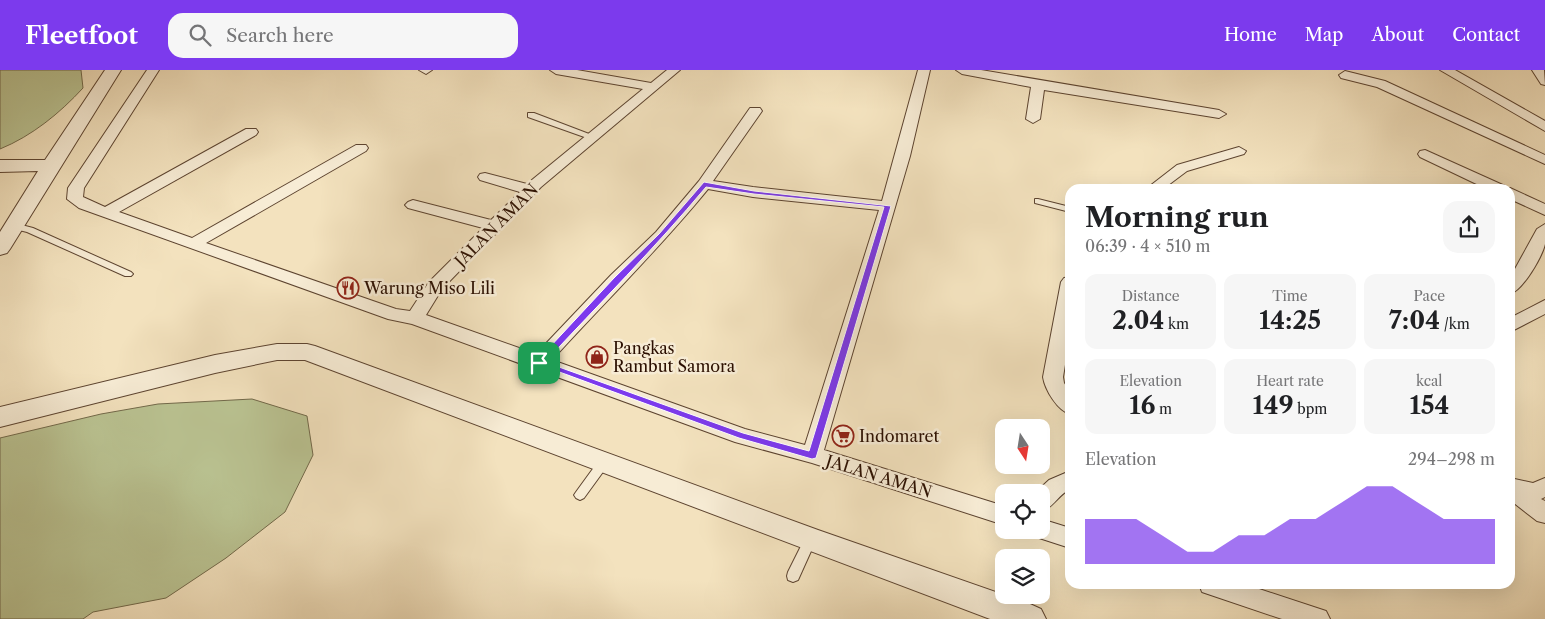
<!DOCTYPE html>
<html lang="en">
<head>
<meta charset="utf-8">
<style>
	:root { --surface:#fff; --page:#f6f6f6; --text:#202124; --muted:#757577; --accent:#7c3aed }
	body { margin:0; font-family:"Libre Caslon Text",serif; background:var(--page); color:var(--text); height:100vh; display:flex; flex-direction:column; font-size:19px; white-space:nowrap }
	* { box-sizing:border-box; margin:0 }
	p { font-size:16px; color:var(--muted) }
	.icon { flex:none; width:28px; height:28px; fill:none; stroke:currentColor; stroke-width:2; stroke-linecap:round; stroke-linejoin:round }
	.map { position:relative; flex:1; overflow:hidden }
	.panel { position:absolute; left:1065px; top:114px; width:450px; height:405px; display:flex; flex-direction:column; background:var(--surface); border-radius:15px; box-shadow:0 5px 20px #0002 }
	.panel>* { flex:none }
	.needle { width:32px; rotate:168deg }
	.buttons { position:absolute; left:995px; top:349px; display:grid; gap:10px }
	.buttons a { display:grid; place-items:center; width:55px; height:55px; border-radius:10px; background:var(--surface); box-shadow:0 5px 20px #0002; font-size:25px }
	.pin { position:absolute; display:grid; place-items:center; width:42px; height:42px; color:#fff; margin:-21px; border-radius:10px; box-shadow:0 2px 8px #0006 }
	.round { display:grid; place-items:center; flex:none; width:52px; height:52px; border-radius:15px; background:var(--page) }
	.summary { display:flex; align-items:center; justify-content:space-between; height:85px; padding:0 20px }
	h1 { font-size:28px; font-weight:700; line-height:38px }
	.figures { display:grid; grid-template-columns:repeat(3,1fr); gap:8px; height:85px; padding:5px 20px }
	.figures div { display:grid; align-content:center; border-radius:12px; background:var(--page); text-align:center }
	.figures b { font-size:25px; font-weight:700 }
	.figures small { font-size:14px; font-weight:400 }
	.figures p { font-size:14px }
	.chart { height:140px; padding:10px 20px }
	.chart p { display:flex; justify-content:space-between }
	.chart svg { width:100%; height:90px; margin-top:5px; fill:var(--accent); opacity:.7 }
	header { display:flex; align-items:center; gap:30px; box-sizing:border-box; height:70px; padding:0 25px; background:var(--accent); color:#fff }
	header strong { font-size:24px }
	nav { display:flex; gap:28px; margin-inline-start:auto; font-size:18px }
	.search { width:350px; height:45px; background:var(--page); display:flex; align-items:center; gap:12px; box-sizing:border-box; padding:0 18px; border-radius:15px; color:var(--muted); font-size:19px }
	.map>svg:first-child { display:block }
	.green { fill:#bac392; stroke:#72694a }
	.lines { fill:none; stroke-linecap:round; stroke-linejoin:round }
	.service-casing { stroke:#5d4430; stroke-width:2 }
	.minor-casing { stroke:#5d4430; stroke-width:2 }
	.tertiary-casing { stroke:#5d4430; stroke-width:2 }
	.service { fill:#f7ecd5; fill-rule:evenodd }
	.minor { fill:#f7ecd5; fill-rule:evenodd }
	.tertiary { fill:#f7ecd5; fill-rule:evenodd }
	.route { fill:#7c3aed; stroke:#fff; fill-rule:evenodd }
	.labels { text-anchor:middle; stroke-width:5; stroke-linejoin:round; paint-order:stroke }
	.street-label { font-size:16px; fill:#2b0f01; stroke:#f7ecd5 }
	.poi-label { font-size:16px; fill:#2b0f01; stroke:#f7ecd5; text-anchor:start }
</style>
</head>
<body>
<header>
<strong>Fleetfoot</strong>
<div class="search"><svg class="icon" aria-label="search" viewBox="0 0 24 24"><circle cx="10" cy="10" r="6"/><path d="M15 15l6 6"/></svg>Search here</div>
<nav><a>Home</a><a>Map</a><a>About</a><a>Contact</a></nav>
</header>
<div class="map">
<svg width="1545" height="549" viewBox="0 0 1545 549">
	<rect width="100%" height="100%" fill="#f3e2be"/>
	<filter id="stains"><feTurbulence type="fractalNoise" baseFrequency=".004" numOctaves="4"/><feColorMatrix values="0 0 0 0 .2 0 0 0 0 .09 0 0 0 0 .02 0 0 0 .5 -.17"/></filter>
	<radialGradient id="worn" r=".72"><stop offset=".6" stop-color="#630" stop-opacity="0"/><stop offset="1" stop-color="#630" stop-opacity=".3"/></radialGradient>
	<path class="green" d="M0,0h81l2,18c-23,25 -51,48 -83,61z
		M252,329l55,17 6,39 -28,57 -59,46 -60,40 -73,14 -10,7h-83v-181l101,-24 57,-10z"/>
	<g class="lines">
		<g class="service-casing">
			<path id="service" d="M528,43h6l63,24 -1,2h-6l-62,-22z
				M1035,129h3l32,8v5l-35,-9z
				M14,153l19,5 98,44 2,2 -2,2h-6l-98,-44 -16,-4 -1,-2z
				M604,387l4,2 2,3 -2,3 -24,33 -4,2 -4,-2 -2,-3 2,-3 24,-33z
				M810,465l4,1 2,4 -18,40 -5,2 -5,-2 -1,-4 1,-4 18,-36z"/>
		</g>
		<g class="minor-casing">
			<path id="minor" d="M147,0h12l-75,118 -1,9 22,10 141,-78h10l2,3 -2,3 -137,77 73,26 164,-93h10l2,3 -2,3 -160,92 190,66 14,2 19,-29 54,-54 -75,-20 -3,-3 3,-3 5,-2 78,20 29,-28 -40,-12 -2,-3 2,-3 5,-1 42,11 116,-95 -87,-15 -6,-4h27l74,13 16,-13h13l-139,117 -99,102 -16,26 110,39 75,-79 45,-43 43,-51 51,-73h10l2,3 -49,70 40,6 129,14 36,-131h12l-20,86 -86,294 180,56v19l-192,-62 -77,-21 -323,-118 -24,-5 -309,-111 -12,-9 1,-11zM708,119l45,8 126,13 -74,235 -60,-16 -193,-69c52,-57 107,-111 156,-171z
				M419,0h13l-6,4z
				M956,0h25l238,40 7,4 -7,4 -175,-28 -4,29 -7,4 -7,-4 5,-32 -69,-13z
				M1440,0h15l90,51v10z
				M1532,0h12l1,15 -4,-1z
				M1345,1l40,10 160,74v9l-168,-77 -36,-9 -2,-3z
				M1239,77l7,4 -2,3 -57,17 -24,18h-17l31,-24z
				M1425,80l80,36 2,3h-20l-67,-32 -2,-3 2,-3z
				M1510,118l35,16v11l-35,-16z
				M1545,154c0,6 0,14 0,20 -3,13 -22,46 -35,50v-16l27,-49z
				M1070,207v57l-7,43 1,6 6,9v22c-12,-3 -25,-24 -27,-37l18,-95 3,-4z
				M1545,230v14l-35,18v-14z
				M1070,401v18c-12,6 -17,19 -29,23v-20h-5l13,-12z
				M1510,408l23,5 12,-5v19l-4,2 4,2v22l-8,-2 -27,-21z
				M1041,449l29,9v20l-37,-12 -3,-6h11z
				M1199,514h45l82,27 4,8h-48l-80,-27z"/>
		</g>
		<g class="tertiary-casing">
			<path id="tertiary" d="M105,0h16l-111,179 -3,4 -7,2v-23l38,-61 -38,1v-12h45z
				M277,274h30l8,2 503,184 212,74 11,5 5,10h-56l-685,-259h-28l-62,13 -215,54v-20l215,-52z"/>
		</g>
		<use href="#service" class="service"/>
		<use href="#minor" class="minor"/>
		<use href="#tertiary" class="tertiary"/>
	</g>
	<path class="route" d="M704,112l50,9 137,15 -75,252 -4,1 -73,-21 -204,-75 79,-85 45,-44zM706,117l48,7 130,13 -75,244 -66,-18 -198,-71c54,-58 110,-114 161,-175z"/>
	<defs>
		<g id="restaurant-ring" transform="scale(1.125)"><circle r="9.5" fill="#f7ecd5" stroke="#8f2418" stroke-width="1.5"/><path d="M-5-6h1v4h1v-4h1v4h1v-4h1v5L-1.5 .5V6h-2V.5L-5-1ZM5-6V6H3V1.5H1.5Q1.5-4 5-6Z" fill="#8f2418"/></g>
		<g id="shop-ring" transform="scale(1.125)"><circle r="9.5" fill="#f7ecd5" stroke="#8f2418" stroke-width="1.5"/><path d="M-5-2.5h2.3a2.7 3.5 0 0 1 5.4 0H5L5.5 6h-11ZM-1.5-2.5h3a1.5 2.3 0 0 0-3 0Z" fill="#8f2418"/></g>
		<g id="supermarket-ring" transform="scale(1.125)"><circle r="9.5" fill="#f7ecd5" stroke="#8f2418" stroke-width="1.5"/><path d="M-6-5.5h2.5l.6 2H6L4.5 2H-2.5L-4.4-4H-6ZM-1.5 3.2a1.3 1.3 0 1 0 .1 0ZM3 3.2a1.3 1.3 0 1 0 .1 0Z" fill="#8f2418"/></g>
	</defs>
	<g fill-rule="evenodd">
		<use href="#restaurant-ring" x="348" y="218"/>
		<use href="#shop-ring" x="597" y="287"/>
		<use href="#supermarket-ring" x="843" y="366"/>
	</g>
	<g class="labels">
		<g class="street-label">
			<text transform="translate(496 155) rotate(-45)" y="6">JALAN AMAN</text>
			<text transform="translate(879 406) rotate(17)" y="6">JALAN AMAN</text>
		</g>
		<g class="poi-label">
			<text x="364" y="224">Warung Miso Lili</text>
			<text x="613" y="284">Pangkas<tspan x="613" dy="18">Rambut Samora</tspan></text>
			<text x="859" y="372">Indomaret</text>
		</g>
	</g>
	<rect width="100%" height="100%" filter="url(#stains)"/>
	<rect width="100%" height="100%" fill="url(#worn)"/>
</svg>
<div class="buttons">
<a><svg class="needle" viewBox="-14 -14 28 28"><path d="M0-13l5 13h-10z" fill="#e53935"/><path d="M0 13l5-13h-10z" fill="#757577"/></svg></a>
<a><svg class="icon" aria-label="locate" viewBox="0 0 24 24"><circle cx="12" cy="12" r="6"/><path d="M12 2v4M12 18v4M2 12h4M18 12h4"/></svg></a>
<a><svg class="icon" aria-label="layers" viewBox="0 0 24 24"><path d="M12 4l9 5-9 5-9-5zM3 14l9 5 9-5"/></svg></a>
</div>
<div class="pin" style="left:539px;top:293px;background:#1e9e55"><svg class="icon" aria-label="arrive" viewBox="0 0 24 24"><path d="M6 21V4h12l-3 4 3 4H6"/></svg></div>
<section class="panel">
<div class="summary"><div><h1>Morning run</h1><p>06:39 · 4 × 510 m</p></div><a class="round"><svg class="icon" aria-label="share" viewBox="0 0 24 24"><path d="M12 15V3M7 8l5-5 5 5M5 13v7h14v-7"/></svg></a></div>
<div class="figures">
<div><p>Distance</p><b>2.04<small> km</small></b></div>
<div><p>Time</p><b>14:25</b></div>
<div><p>Pace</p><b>7:04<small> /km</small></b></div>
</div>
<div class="figures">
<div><p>Elevation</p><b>16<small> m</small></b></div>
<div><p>Heart rate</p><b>149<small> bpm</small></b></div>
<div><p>kcal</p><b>154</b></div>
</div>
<div class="chart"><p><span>Elevation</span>294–298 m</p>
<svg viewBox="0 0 160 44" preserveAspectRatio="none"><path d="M0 44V22L10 22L20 22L30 30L40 38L50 38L60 30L70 30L80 22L90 22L100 14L110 6L120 6L130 14L140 22L150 22L160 22V44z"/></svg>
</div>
</section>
</div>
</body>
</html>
